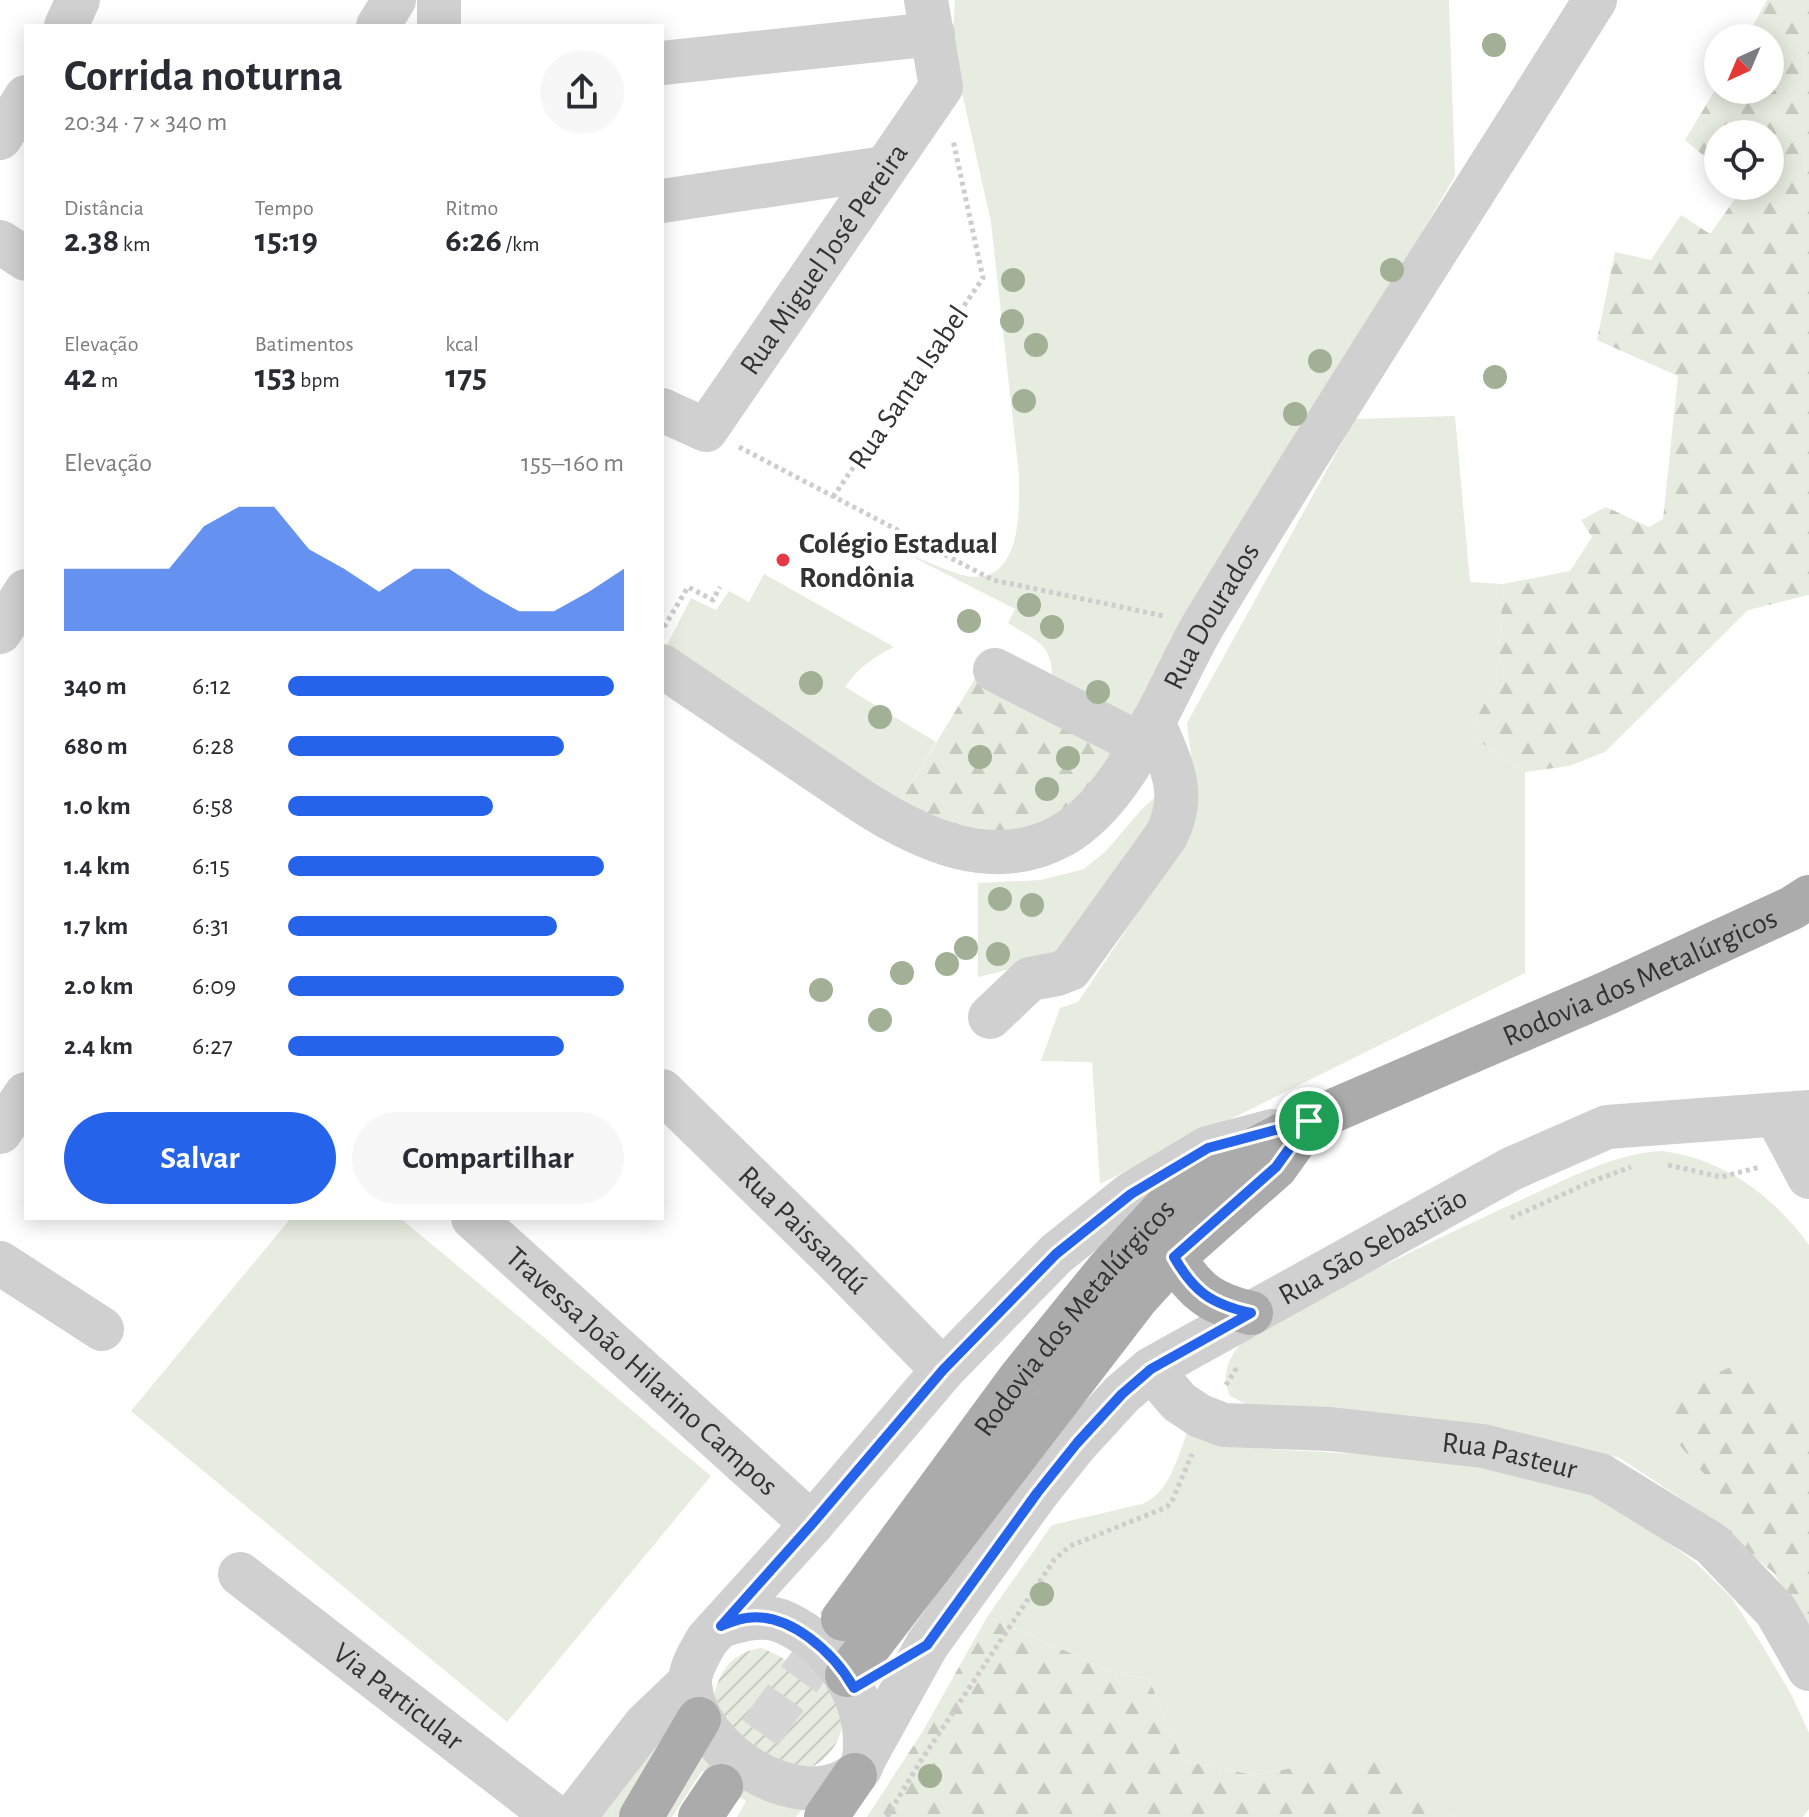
<!DOCTYPE html>
<html lang="pt">
<head>
<meta charset="utf-8">
<style>
	:root { --surface:#fff; --page:#f7f7f7; --text:#2b2b33; --muted:#7c7c81; --accent:#2563eb }
	body { margin:0; font-family:"Alegreya Sans",sans-serif; background:var(--page); color:var(--text); height:100vh; display:flex; flex-direction:column; font-size:30px; white-space:nowrap }
	* { box-sizing:border-box; margin:0 }
	p { font-size:26px; color:var(--muted) }
	.icon { flex:none; width:44px; height:44px; fill:none; stroke:currentColor; stroke-width:2; stroke-linecap:round; stroke-linejoin:round }
	.map { position:relative; flex:1; overflow:hidden }
	.drawer { position:absolute; left:24px; top:24px; width:640px; height:1196px; display:flex; flex-direction:column; background:var(--surface); border-radius:0px; box-shadow:0 4px 20px #0003 }
	.drawer>* { flex:none }
	.needle { width:52px; rotate:224deg }
	.fabs { position:absolute; left:1704px; top:24px; display:grid; gap:16px }
	.fabs a { display:grid; place-items:center; width:80px; height:80px; border-radius:50%; background:var(--surface); box-shadow:0 4px 20px #0003; font-size:40px }
	.pin { position:absolute; display:grid; place-items:center; width:68px; height:68px; color:#fff; margin:-34px; border:4px solid #fff; border-radius:50%; box-shadow:0 2px 8px #0007 }
	.round { display:grid; place-items:center; flex:none; width:84px; height:84px; border-radius:42px; background:var(--page) }
	.overview { display:flex; align-items:center; justify-content:space-between; height:136px; padding:0 40px }
	h1 { font-size:44px; font-weight:600; line-height:60px }
	.figures { display:grid; grid-template-columns:repeat(3,1fr); gap:12px; height:136px; padding:8px 40px }
	.figures div { display:grid; align-content:center }
	.figures b { font-size:34px; font-weight:600 }
	.figures small { font-size:22px; font-weight:400 }
	.figures p { font-size:22px }
	.chart { height:224px; padding:16px 40px }
	.chart p { display:flex; justify-content:space-between }
	.chart svg { width:100%; height:144px; margin-top:8px; fill:var(--accent); opacity:.7 }
	.primary-button { display:flex; gap:16px; margin-top:auto; padding:16px 40px }
	.primary-button a { flex:1; height:92px; border-radius:48px; background:var(--accent); color:#fff; font-size:32px; font-weight:600; line-height:92px; text-align:center }
	.primary-button a+a { background:var(--page); color:var(--text) }
	ul { padding:0 40px; list-style:none; font-size:26px }
	li { display:grid; grid-template-columns:128px 96px 1fr; align-items:center; height:60px }
	li i { height:20px; border-radius:10px; background:var(--accent) }
	.map>svg:first-child { display:block }
	.green { fill:#e6ecdf }
	.forest { fill:url(#forest-firs) }
	.garden { fill:url(#garden-furrows) }
	.lines { fill:none; stroke-linecap:round; stroke-linejoin:round }
	.major-tunnel { stroke:#d6d6d6; stroke-width:44; stroke-dasharray:44 22; stroke-linecap:butt }
	.path { stroke:#cdcdcd; stroke-width:5; stroke-dasharray:4 4; stroke-linecap:butt }
	.minor { stroke:#d0d0d0; stroke-width:44 }
	.major { stroke:#ababab; stroke-width:44 }
	.tree { fill:#a2b095 }
	.route-casing { stroke:#fff; stroke-width:16 }
	.route { stroke:#2563eb; stroke-width:10 }
	.poi-dot { fill:#e63946; stroke:#fff; stroke-width:3 }
	.labels { text-anchor:middle; stroke-width:8; stroke-linejoin:round; paint-order:stroke }
	.street-label { font-size:30px; fill:#333; stroke:#fff }
	.poi-label { font-size:30px; font-weight:bold; fill:#333; stroke:#fff; text-anchor:start }
</style>
</head>
<body>
<div class="map">
<svg width="1809" height="1817" viewBox="0 0 1809 1817">
	<defs>
		<pattern id="forest-firs" width="22" height="20" patternUnits="userSpaceOnUse" patternTransform="scale(2)"><rect width="22" height="20" fill="#e6ecdf"/><path d="M5 1l3.5 6h-7zM16 11l3.5 6h-7z" fill="#c6cbc0"/></pattern>
		<pattern id="garden-furrows" width="10" height="10" patternUnits="userSpaceOnUse" patternTransform="scale(2)"><rect width="10" height="10" fill="#e6ecdf"/><path d="M-1 1l2-2M0 10L10 0M9 11l2-2" fill="none" stroke="#c6cbc0"/></pattern>
	</defs>
	<rect width="100%" height="100%" fill="#fff"/>
	<path class="green" d="M955,0h494l6,176 -176,299 -145,255 -82,-43c2,-43 -11,-43 -44,-64l7,-14 -112,-57c19,7 39,17 59,23 59,15 58,-62 57,-100l-28,-253 -39,-174z
		M1455,416l15,166 33,2 -6,96 -29,54 57,38v201l-425,211 -8,-122 -51,-1 19,-53 18,-6 109,-163 10,-36 -10,-80 168,-304z
		M764,574l130,73c-22,11 -35,20 -49,40l91,55 -35,59 -234,-156 24,-47 25,12 13,-19 20,11z
		M1165,788l-13,31 -92,131 -20,12 -62,15v-94l63,-3 43,-11 22,-18 36,-42z
		M1661,1151c61,7 113,45 148,94v386l-35,-58 -80,-66 -74,-49 -60,-15 -312,-38 -18,-9c-12,-27 5,-51 27,-67 88,-44 176,-89 266,-130 45,-20 89,-45 138,-48z
		M291,1218h109l311,258 -204,246 -376,-311z
		M1188,1431l67,17 188,11 111,21 43,18 45,26 54,39 35,34 30,46 31,53 17,37v76l-6,8h-348l-90,-61 -112,19 -70,-14 -34,-82 -35,-7 -127,-55 65,-92 90,-21c28,-11 35,-47 46,-73z
		M674,1729l-47,88h-30l52,-72z
		M696,1745l110,59 -10,13h-59l9,-16 -44,-30 -30,46h-17z"/>
	<path class="forest" d="M1767,0h42v595l-61,15 -143,142 -36,14 -44,6 -57,-38 29,-54 6,-96 67,-13 22,-34 -11,-17 25,-13 43,20 14,-8 15,-143 -81,-36 18,-88 36,8 30,-45 29,19 32,-45 -2,-3h30v-52h-52v34l-33,-28 33,-55v5h52v-52h-24z
		M976,677l132,73 4,6 -33,45 -52,32 -69,-5 -57,-27z
		M1731,1367l38,22 18,24 22,8v210l-35,-58 -43,-35 -5,-38 -70,-83 19,-28z
		M987,1617l127,55 35,7 34,82 70,14 112,-20 90,62h-588l56,-86z"/>
	<path class="garden" d="M761,1648c14,4 64,34 72,46 3,7 9,23 9,30 0,21 -27,51 -49,46 -10,-2 -22,-14 -31,-20 -25,-17 -35,-27 -48,-54 6,-26 19,-44 47,-48z"/>
	<g class="lines">
		<path class="major-tunnel" d="M721,1786l122,-167"/>
		<path class="path" d="M739,447l254,133 171,36
			M833,497l150,-219 -30,-138
			M664,627l24,-40 25,13 7,-13
			M1668,1165l53,12 39,-10
			M1511,1218l79,-36 41,-15
			M1226,1385l12,-19
			M887,1817l33,-55 134,-202 16,-14 97,-39 5,-6 20,-47"/>
		<g class="minor">
			<path d="M66,26l12,-26"/>
			<path d="M378,26l16,-26"/>
			<path d="M439,26v-26"/>
			<path d="M662,63l271,-29"/>
			<path d="M0,138l26,-41"/>
			<path d="M662,201l222,-33"/>
			<path d="M0,242l26,17"/>
			<path id="s1" d="M662,410l44,20 235,-343 -15,-87"/>
			<path d="M0,632l26,-41"/>
			<path id="s2" d="M662,666l201,136c59,38 130,71 198,34 69,-38 105,-148 144,-214 126,-209 260,-415 390,-622"/>
			<path d="M995,670l145,74"/>
			<path d="M990,1017l40,-38 27,-5 13,-5 96,-133c23,-44 3,-74 -13,-115"/>
			<path id="s3" d="M662,1091l173,169 108,110"/>
			<path d="M1776,1115l33,62"/>
			<path d="M0,1132l26,-38"/>
			<path id="s4" d="M473,1218l339,306"/>
			<path d="M0,1263l102,66"/>
			<path id="s5" d="M1151,1369l28,33 21,14 24,9 106,4 153,17 117,29 112,69 64,67 33,58"/>
			<path id="s6" d="M240,1574l315,243"/>
			<path d="M721,1626c21,-7 44,-13 65,-3 47,23 79,69 79,120 0,13 -1,25 -12,33 -56,41 -159,-27 -163,-92 -1,-14 10,-32 17,-44l105,-116 131,-154 113,-116 75,-60 77,-46 64,-17"/>
			<path id="s7" d="M865,1757l62,-112 110,-152 40,-50 45,-49 29,-25 360,-200 96,-42 202,-15"/>
			<path d="M574,1817l71,-92 44,-42"/>
		</g>
		<g class="major">
			<path d="M1174,1257c21,35 38,47 77,56"/>
			<path id="s8" d="M843,1619l177,-241 86,-106 60,-65 70,-48 73,-38 296,-127 187,-86 17,-11"/>
			<path d="M847,1675l289,-376 38,-42 102,-90 22,-31"/>
			<path d="M641,1817l58,-98"/>
			<path d="M700,1817l21,-31"/>
			<path d="M826,1817l29,-42"/>
		</g>
	</g>
	<g class="tree">
		<circle cx="1494" cy="45" r="12"/>
		<circle cx="1392" cy="270" r="12"/>
		<circle cx="1013" cy="280" r="12"/>
		<circle cx="1012" cy="321" r="12"/>
		<circle cx="1036" cy="345" r="12"/>
		<circle cx="1320" cy="361" r="12"/>
		<circle cx="1495" cy="377" r="12"/>
		<circle cx="1024" cy="401" r="12"/>
		<circle cx="1295" cy="414" r="12"/>
		<circle cx="1029" cy="605" r="12"/>
		<circle cx="969" cy="621" r="12"/>
		<circle cx="1052" cy="627" r="12"/>
		<circle cx="811" cy="683" r="12"/>
		<circle cx="1098" cy="692" r="12"/>
		<circle cx="880" cy="717" r="12"/>
		<circle cx="980" cy="757" r="12"/>
		<circle cx="1068" cy="758" r="12"/>
		<circle cx="1047" cy="789" r="12"/>
		<circle cx="1000" cy="899" r="12"/>
		<circle cx="1032" cy="905" r="12"/>
		<circle cx="966" cy="948" r="12"/>
		<circle cx="998" cy="954" r="12"/>
		<circle cx="947" cy="964" r="12"/>
		<circle cx="902" cy="973" r="12"/>
		<circle cx="821" cy="990" r="12"/>
		<circle cx="880" cy="1020" r="12"/>
		<circle cx="1042" cy="1594" r="12"/>
		<circle cx="930" cy="1776" r="12"/>
	</g>
	<g class="lines">
		<g class="route-casing">
			<path id="route" d="M1309,1121l-33,46 -102,90c20,35 37,47 77,56l-100,56 -29,25 -45,49 -40,50 -110,152 -73,43c-20,-35 -65,-77 -108,-70 -8,1 -17,5 -25,8l91,-102 131,-154 113,-116 75,-60 77,-46z"/>
		</g>
		<use href="#route" class="route"/>
	</g>
	<circle class="poi-dot" cx="783" cy="560" r="8"/>
	<g class="labels">
		<g class="street-label">
			<text dy="10" stroke="none"><textPath href="#s1" startOffset="256">Rua Miguel José Pereira</textPath></text>
			<text transform="translate(908 387) rotate(-56)" y="10">Rua Santa Isabel</text>
			<text dy="10" stroke="none"><textPath href="#s2" startOffset="724">Rua Dourados</textPath></text>
			<text dy="10" stroke="none"><textPath href="#s8" startOffset="1052">Rodovia dos Metalúrgicos</textPath></text>
			<text dy="10" stroke="none"><textPath href="#s3" startOffset="198">Rua Paissandú</textPath></text>
			<text dy="10" stroke="none"><textPath href="#s7" startOffset="738">Rua São Sebastião</textPath></text>
			<text dy="10" stroke="none"><textPath href="#s8" startOffset="380">Rodovia dos Metalúrgicos</textPath></text>
			<text dy="10" stroke="none"><textPath href="#s4" startOffset="228">Travessa João Hilarino Campos</textPath></text>
			<text dy="10" stroke="none"><textPath href="#s5" startOffset="382">Rua Pasteur</textPath></text>
			<text dy="10" stroke="none"><textPath href="#s6" startOffset="200">Via Particular</textPath></text>
		</g>
		<g class="poi-label">
			<text x="799" y="553">Colégio Estadual<tspan x="799" dy="34">Rondônia</tspan></text>
		</g>
	</g>
</svg>
<div class="fabs">
<a><svg class="needle" viewBox="-14 -14 28 28"><path d="M0-13l5 13h-10z" fill="#e53935"/><path d="M0 13l5-13h-10z" fill="#7c7c81"/></svg></a>
<a><svg class="icon" aria-label="locate" viewBox="0 0 24 24"><circle cx="12" cy="12" r="6"/><path d="M12 2v4M12 18v4M2 12h4M18 12h4"/></svg></a>
</div>
<div class="pin" style="left:1309px;top:1121px;background:#1e9e55"><svg class="icon" aria-label="arrive" viewBox="0 0 24 24"><path d="M6 21V4h12l-3 4 3 4H6"/></svg></div>
<section class="drawer">
<div class="overview"><div><h1>Corrida noturna</h1><p>20:34 · 7 × 340 m</p></div><a class="round"><svg class="icon" aria-label="share" viewBox="0 0 24 24"><path d="M12 15V3M7 8l5-5 5 5M5 13v7h14v-7"/></svg></a></div>
<div class="figures">
<div><p>Distância</p><b>2.38<small> km</small></b></div>
<div><p>Tempo</p><b>15:19</b></div>
<div><p>Ritmo</p><b>6:26<small> /km</small></b></div>
</div>
<div class="figures">
<div><p>Elevação</p><b>42<small> m</small></b></div>
<div><p>Batimentos</p><b>153<small> bpm</small></b></div>
<div><p>kcal</p><b>175</b></div>
</div>
<div class="chart"><p><span>Elevação</span>155–160 m</p>
<svg viewBox="0 0 160 44" preserveAspectRatio="none"><path d="M0 44V25L10 25L20 25L30 25L40 12L50 6L60 6L70 19L80 25L90 32L100 25L110 25L120 32L130 38L140 38L150 32L160 25V44z"/></svg>
</div>
<ul>
<li><b>340 m</b>6:12<i style="width:97%"></i></li>
<li><b>680 m</b>6:28<i style="width:82%"></i></li>
<li><b>1.0 km</b>6:58<i style="width:61%"></i></li>
<li><b>1.4 km</b>6:15<i style="width:94%"></i></li>
<li><b>1.7 km</b>6:31<i style="width:80%"></i></li>
<li><b>2.0 km</b>6:09<i style="width:100%"></i></li>
<li><b>2.4 km</b>6:27<i style="width:82%"></i></li>
</ul>
<div class="primary-button"><a>Salvar</a><a>Compartilhar</a></div>
</section>
</div>
</body>
</html>
